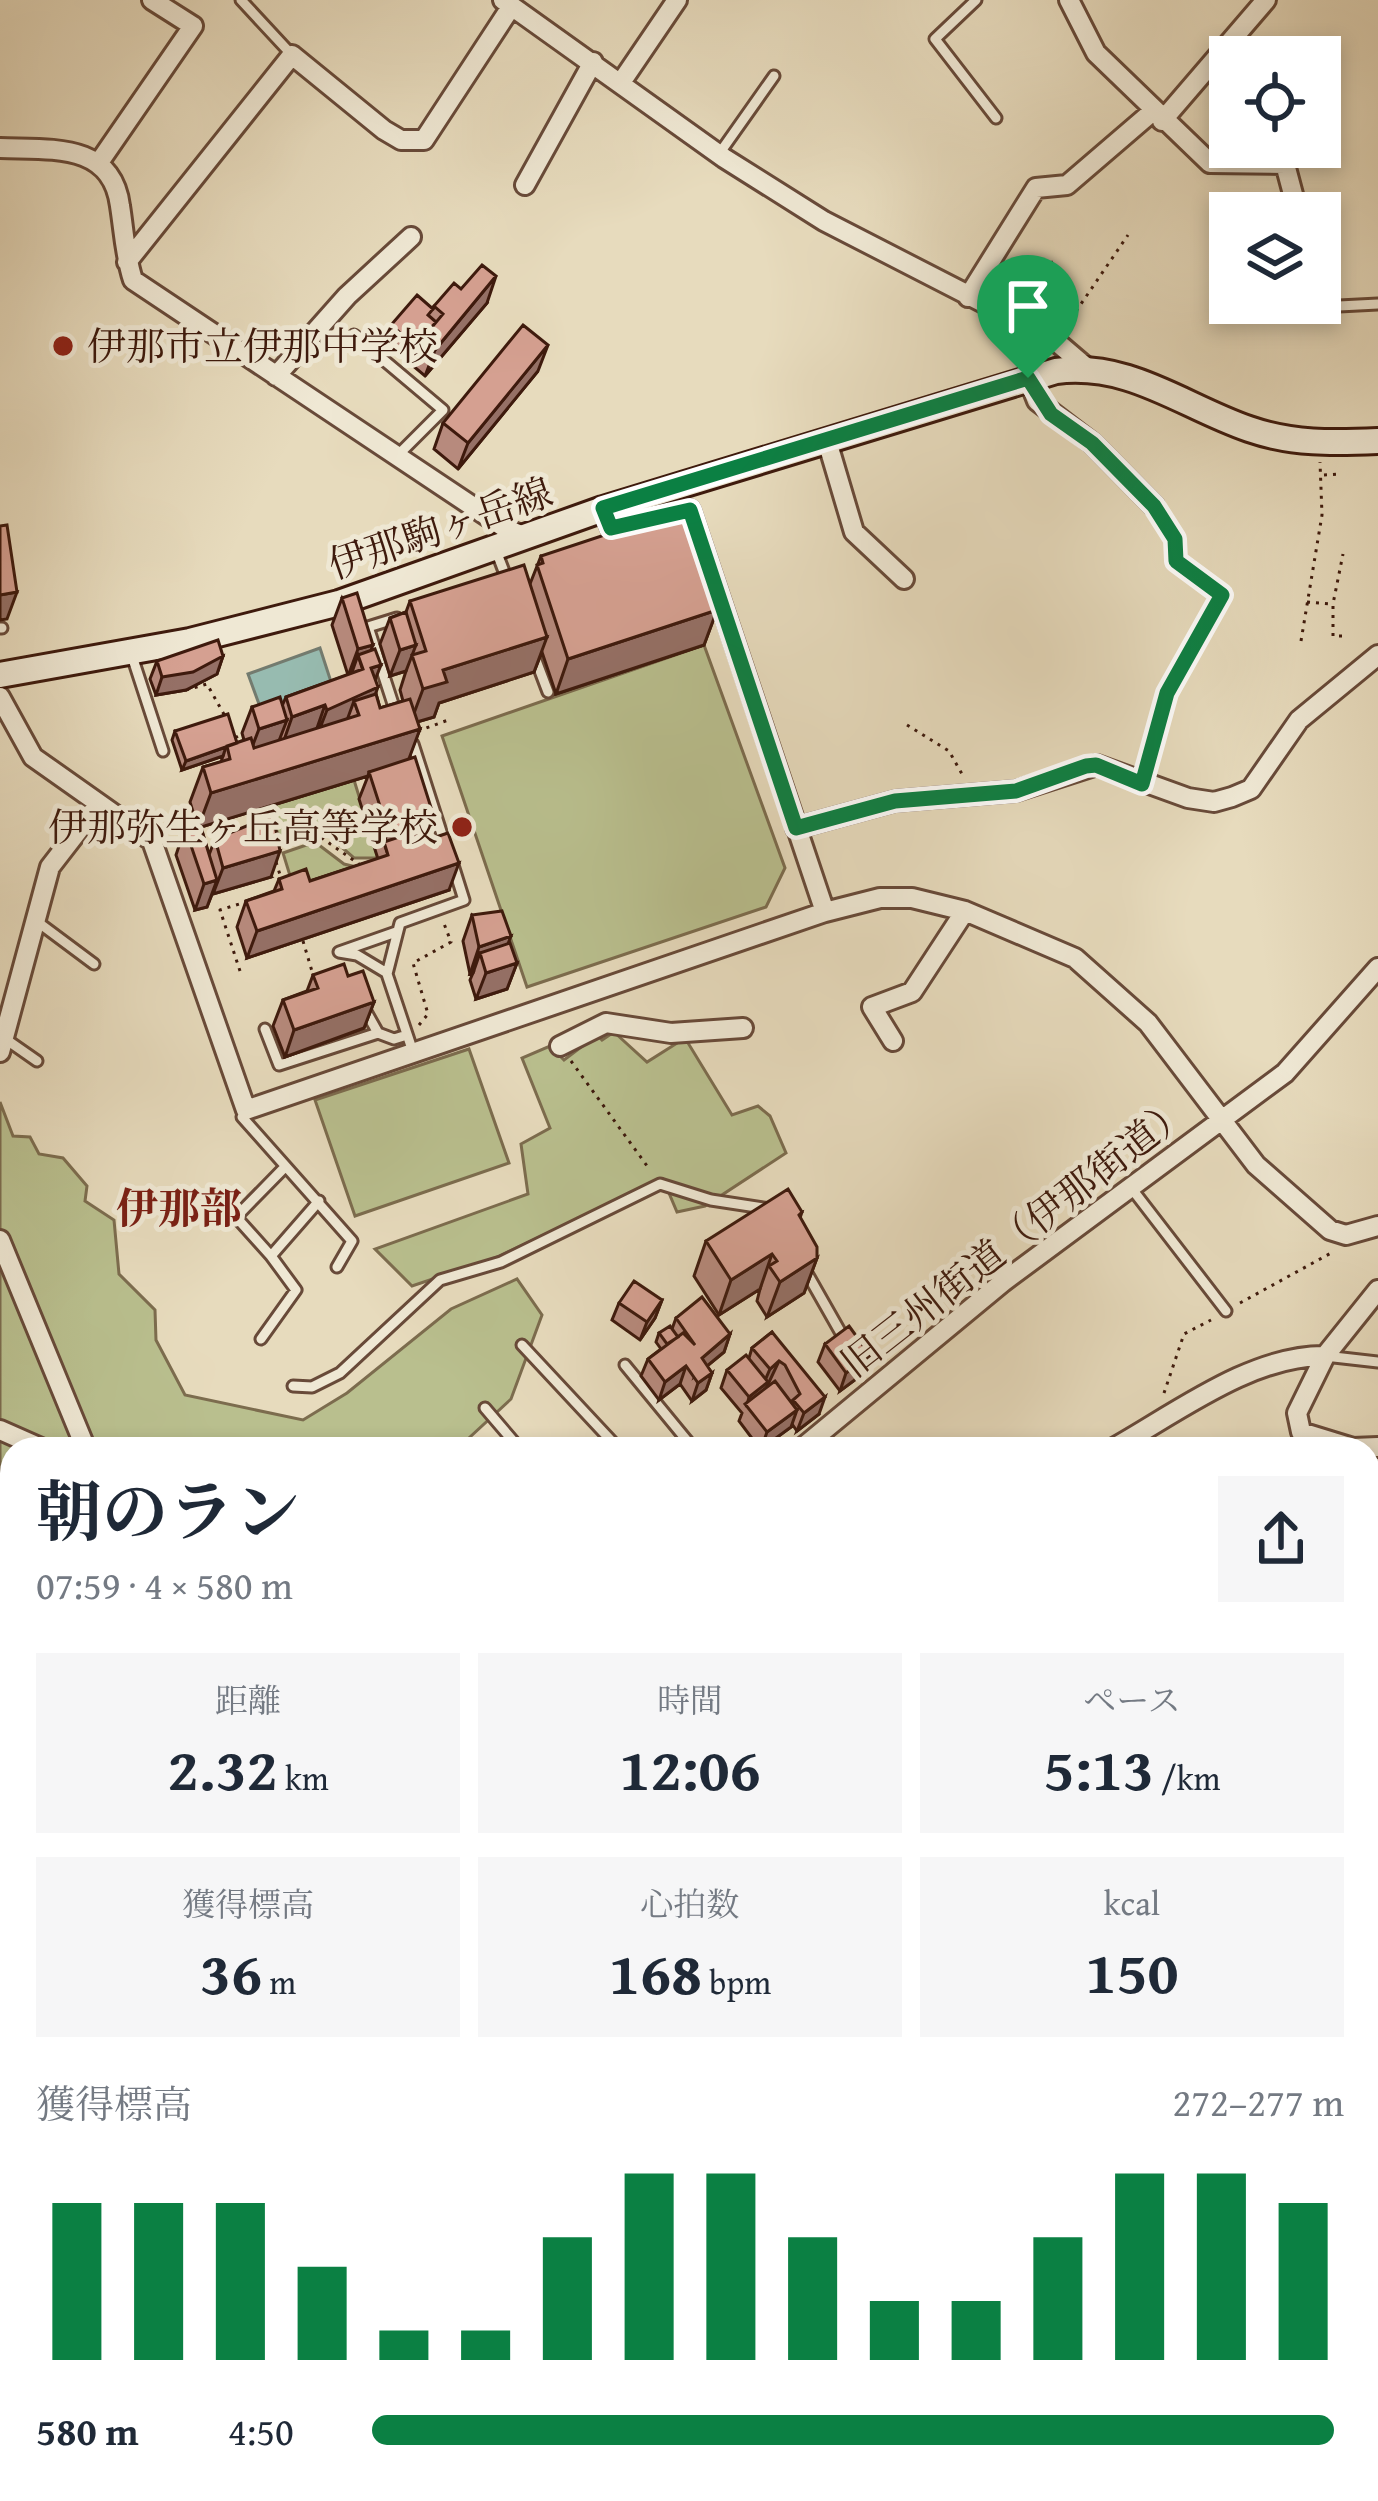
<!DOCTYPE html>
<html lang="ja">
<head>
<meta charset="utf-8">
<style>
	:root { --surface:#fff; --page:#f6f6f7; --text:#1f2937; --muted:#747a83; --accent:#0b8043 }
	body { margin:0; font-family:"Gentium Book Plus","Noto Serif JP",serif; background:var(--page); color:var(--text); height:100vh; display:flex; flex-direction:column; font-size:45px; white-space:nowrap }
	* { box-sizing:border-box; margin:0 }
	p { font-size:39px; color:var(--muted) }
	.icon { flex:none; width:66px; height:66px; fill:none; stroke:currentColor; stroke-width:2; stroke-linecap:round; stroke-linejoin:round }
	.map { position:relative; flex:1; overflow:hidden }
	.panel { position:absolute; left:0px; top:1437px; width:1380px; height:1065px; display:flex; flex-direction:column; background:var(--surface); border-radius:36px 36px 0 0; box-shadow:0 6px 18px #0003 }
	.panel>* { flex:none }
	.tools { position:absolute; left:1209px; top:36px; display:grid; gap:24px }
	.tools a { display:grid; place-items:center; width:132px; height:132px; border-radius:0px; background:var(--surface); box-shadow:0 6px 18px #0003; font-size:60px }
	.pin { position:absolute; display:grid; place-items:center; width:102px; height:102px; color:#fff; margin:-123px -51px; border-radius:50% 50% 50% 0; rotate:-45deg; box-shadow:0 0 12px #0007 }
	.pin .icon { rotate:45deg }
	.round { display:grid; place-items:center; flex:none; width:126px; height:126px; border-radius:0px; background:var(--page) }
	.headline { display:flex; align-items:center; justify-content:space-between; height:204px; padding:0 36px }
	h1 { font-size:66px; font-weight:700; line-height:90px }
	.stats { display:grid; grid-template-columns:repeat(3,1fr); gap:18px; height:204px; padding:12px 36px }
	.stats div { display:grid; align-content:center; border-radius:0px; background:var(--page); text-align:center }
	.stats b { font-size:60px; font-weight:700 }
	.stats small { font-size:33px; font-weight:400 }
	.stats p { font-size:33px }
	.chart { height:336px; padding:24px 36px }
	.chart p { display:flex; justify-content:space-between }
	.chart svg { width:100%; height:216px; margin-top:12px; stroke:var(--accent); stroke-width:6 }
	ul { padding:0 36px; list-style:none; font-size:39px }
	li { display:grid; grid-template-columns:192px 144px 1fr; align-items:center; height:90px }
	li i { height:30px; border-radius:15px; background:var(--accent) }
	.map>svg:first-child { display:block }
	.green { fill:#b9bf8e; stroke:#7c6c4e; stroke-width:3 }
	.water { fill:#97bbb0; stroke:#737b6f; stroke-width:3 }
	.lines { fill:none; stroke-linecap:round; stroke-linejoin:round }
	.stream { stroke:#737b6f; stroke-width:6 }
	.lane-casing { stroke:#684a39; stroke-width:15 }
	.street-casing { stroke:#684a39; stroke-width:24 }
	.secondary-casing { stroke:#3e1a0d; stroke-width:30 }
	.highway-casing { stroke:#3e1a0d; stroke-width:39 }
	.path { stroke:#3e1a0d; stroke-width:3; stroke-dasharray:3 6; stroke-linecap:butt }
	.lane { stroke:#efe8d4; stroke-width:9 }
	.street { stroke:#efe8d4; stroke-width:18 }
	.secondary { stroke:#efe8d4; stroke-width:24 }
	.highway { stroke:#e7dbbd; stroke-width:33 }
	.rail { stroke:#3e1a0d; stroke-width:6; stroke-dasharray:21 21; stroke-linecap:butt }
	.wall { fill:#b78a7d; stroke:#3e1a0d; stroke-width:3 }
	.shaded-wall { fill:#957066; stroke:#3e1a0d; stroke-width:3 }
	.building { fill:#d5a091; stroke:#3e1a0d; stroke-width:3 }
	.route-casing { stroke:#fff; stroke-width:24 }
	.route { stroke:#0b8043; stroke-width:15 }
	.poi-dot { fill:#8f2418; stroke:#efe8d4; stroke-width:4.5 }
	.labels { text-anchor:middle; stroke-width:10; stroke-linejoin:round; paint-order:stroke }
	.poi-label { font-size:39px; fill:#3e1a0d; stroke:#efe8d4; text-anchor:start }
	.street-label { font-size:39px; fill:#3e1a0d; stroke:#efe8d4 }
	.neighbourhood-label { font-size:42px; font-weight:bold; fill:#7a1f14; stroke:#efe8d4 }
</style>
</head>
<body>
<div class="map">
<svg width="1378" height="2501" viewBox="0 0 1378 2501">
	<rect width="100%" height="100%" fill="#e7dbbd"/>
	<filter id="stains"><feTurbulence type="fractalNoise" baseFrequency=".00167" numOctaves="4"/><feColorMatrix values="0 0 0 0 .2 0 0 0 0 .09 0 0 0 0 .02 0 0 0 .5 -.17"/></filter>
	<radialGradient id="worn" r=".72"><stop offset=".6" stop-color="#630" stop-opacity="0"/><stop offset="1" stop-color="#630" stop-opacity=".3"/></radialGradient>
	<path class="green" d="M704,645l81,223 -19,39 -239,80 -85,-251z
		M354,780l24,78h-24l-32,-28 -43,7 -11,-31z
		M315,842l29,22 25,6 -69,38 -17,-55z
		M614,1032l33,30 38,-24 47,77 26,-9 12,10 16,37 -81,53 -28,6 -14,-33 -168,79 -83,28 -37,-37 153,-55 -7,-50 29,-16 -28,-70 28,-12 14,14 33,-25 5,5z
		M469,1049l40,114 -154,53 -40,-116z
		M0,1102l13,34 17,1 9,17 24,4 24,28 -2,15 29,19 5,54 36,36 1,30 29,55 118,25 44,-27 104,-84 66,-30 25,36 -31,84 -54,50h-445v613l-12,3z"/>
	<path class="water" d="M320,648l14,43 -71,24 -15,-41z"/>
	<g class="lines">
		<path class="stream" d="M397,2501l4,-11"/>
		<g class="lane-casing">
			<path id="lane" d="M241,0l51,55
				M976,0l-41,39 61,79
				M719,154l55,-78
				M1339,306l39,-2
				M354,335l89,75 -46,46
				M495,548l13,34
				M0,628h2
				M131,653l32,98
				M534,655l14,37
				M394,707l-26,-80 29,-9
				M413,744l32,100
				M35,920l59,44
				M387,973l-30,-18 -18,-3 57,-20
				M364,1008l14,25 16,6 13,-4
				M265,1029l14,36 99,-32
				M4,1038l33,23
				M413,1052l-26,-78 13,-51 64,-23 -11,-35
				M242,1117l110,124 -15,26
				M283,1169l-47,48 35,39 48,-55
				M1132,1189l94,122
				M804,1268l42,74
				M261,1339l35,-49 -25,-34
				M522,1345l97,104
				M1325,1356l53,6
				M625,1365l69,84
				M293,1386l19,1 28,-14 100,-93 61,-18 159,-78 51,16 59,9
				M485,1408l35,41"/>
		</g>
		<g class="street-casing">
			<path id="street" d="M503,0l221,158 100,63 228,117 34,29
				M1069,0l27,53 114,110 75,1 13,49
				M622,81l55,-81
				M1162,121l104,-121
				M0,148c50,2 112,-6 120,58 4,25 5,50 13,74l375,250 18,7
				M100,161l93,-135 -41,-26
				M525,185l68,-123
				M127,262l165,-207 92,75 17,10h23l87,-133
				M968,297l68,-109 31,-3 85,-73
				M276,376l71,-80 64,-59
				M1028,378l9,23 55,42 62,63
				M827,441l27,91 50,47
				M603,509l8,19 79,-18 135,402
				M0,697l33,60 119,84 94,269 579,-198 55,-14h32l53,13 110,47 73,65 108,142 74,65 16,5 32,-9
				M796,828l99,-27 121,-10 81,-26 91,33 26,4 18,-5 19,-8 48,-69 79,-65
				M893,1041l-21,-34 40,-15 53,-81
				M560,1046l46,-23 65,10 72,-5
				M0,1052l50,-185 48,-62
				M0,1240l86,209
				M1325,1356l-28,57 4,19 52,16 25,-1
				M0,1430l43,19
				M801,1449l202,-167 282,-209 93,-105
				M1112,1449c63,-35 139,-94 213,-93l53,-66
				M1368,1524l10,-2
				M1368,1583l10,-5
				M1368,1989l10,-7
				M1368,2089l10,11
				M1368,2353h10
				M1368,2393l10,-16
				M0,2425l12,-27
				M692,2501l13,-11
				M1316,2501v-11"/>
		</g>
		<g class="secondary-casing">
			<path id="secondary" d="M0,675l190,-34 149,-38 264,-94 453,-138c75,-9 126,35 193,58 43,15 84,14 129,12
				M1368,1808l10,-7
				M0,2243l12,-8
				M449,2501l14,-11"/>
		</g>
		<g class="highway-casing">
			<path id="highway" d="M1350,2501l13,-11"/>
		</g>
		<path class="path" d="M1051,261l22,52
			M1066,326l62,-91
			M1324,475l15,-1
			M1307,602l24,2
			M1342,636h-9v-32l10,-50
			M1301,641l21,-126 -2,-53
			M186,690l21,-6 33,59
			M907,725l42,26 13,23
			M418,731l33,-12
			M1147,763l20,-70 55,-98 -46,-34 -1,-22 -10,-17
			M279,845l37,-11 43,30
			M276,862l6,19
			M303,941l11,37
			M240,971l-20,-61 29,-9
			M419,1025l9,-11 -15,-51 38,-21 -8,-21
			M571,1061l79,109
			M1240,1303l91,-50
			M1164,1393l20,-59 27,-14
			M0,1791l12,19"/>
		<use href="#lane" class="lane"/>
		<use href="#street" class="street"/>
		<use href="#secondary" class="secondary"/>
		<use href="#highway" class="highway"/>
		<path class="rail" d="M1368,2122l10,-8
			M879,2501l14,-11"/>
	</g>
	<path class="wall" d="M461,289l26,14 -62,73 -13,-11 3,-9 -6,7 -24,-20 6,-18 42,-16 1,-3z
		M538,371l-80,98 -24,-20 9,-26z
		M541,556l176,54 -13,35 -148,49 -14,-42 -8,20 -95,31 -5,14 -17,5 3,7 -12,30 26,58 -8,24 23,49 -202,68 -10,-31 9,-26 28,-10 5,-12 31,2 68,-22 -19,-60 9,-23 -167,51 8,28 6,-16 56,38 -58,17v-2l-6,15 -12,3 -19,-55 9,-27 12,-3 -7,-23 13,-35 18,-5 2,-6 -41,14 -10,-30 3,-9 62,12 7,-3 -2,-7 10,-26 30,-1 4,-9 62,-22 -16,-50 10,-27 29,52 5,44 4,14 23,-7 -3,-11 6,-19 -16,5 -10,-32 10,-26 16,-6 4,-11 120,-17z
		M223,656l-6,18 -31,16 -30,5 -6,-16 7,-18z
		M472,915l36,29 9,19 -10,26 -31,10 -6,-19 3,-7 -3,1 -7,-33z
		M313,975l35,1 26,26 -10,26 -79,29 -12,-31 10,-26 24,-9z
		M802,1212l-2,6 17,40 -13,35 -37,24 -10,-16 3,-12 -41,26 -25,-39 12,-35z
		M662,1300l-7,18 -15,22 -28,-20 7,-17z
		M676,1318l54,16 -6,18 -17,14 5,7 -6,17 -14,11 -12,-17 -21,16 -18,-24 7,-17 13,-10 -5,-7 3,-9 13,-4z
		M772,1332l47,82 -22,17 -5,-7 -1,3 -31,22 -21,-28 3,-8 -21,-25 6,-18 22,-12 3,-10z
		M825,1344l39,29 -24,18 -22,-29z
		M478,2490h190l18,11h-222z
		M1109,2490h193l-1,4 -8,7h-188z"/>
	<path class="shaded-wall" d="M496,276l-9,27 -62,73 10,-26z
		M436,322l-14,17 -7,17 -6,7 6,-17z
		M548,345l-10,26 -80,98 10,-26z
		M17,592l-10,27 -7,1v-25z
		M717,610l-13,35 -148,49 12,-35z
		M547,637l-13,35 -95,31 -5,14 -24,7 13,-35 20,-19z
		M373,645l-10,26 -5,-16 -7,20 -3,1 10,-27z
		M416,645l-10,26 -16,5 10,-26z
		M223,656l-6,18 -31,16 -30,5 6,-18z
		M381,665l-10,25 7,-3 -10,27 -9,1 -5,-14 -8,22 -29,13 10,-26 44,-42z
		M325,705l-9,26 -33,12 9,-26z
		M287,720l-10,26 -28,9 10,-26z
		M420,729l-13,35 -38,8 -1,4 -170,52 13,-35z
		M226,747l-3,9 -41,14 4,-9z
		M434,817l-9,26 -37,12 -4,-12 4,-12z
		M280,851l-9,26 -58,17 10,-26z
		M459,863l-10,27 -202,68 10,-27z
		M217,880l-10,27 -12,3 9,-26z
		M511,936l-10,26 -21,-9 -7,20 -3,1 9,-27z
		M517,963l-10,26 -31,10 10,-26z
		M374,1002l-10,26 -79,29 9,-27z
		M772,1254l-12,35 -41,26 12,-35z
		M817,1258l-13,35 -37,24 13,-35z
		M662,1300l-7,18 -15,22 7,-18z
		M730,1334l-6,18 -29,24 7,-18z
		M870,1355l-6,18 -24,18 6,-18z
		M779,1361l-18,38 -14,6 2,-8 14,-12 7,-16z
		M686,1366l-6,18 -21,16 6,-18z
		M712,1373l-6,17 -14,11 6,-18z
		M825,1397l-6,17 -22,17 7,-18z
		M797,1410l-6,17 -30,22 6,-17z
		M1378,1856v12l-10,9 2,-15z
		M1376,1875l-6,18 -2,2v-12z
		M1200,2490h34l-4,11h-42z
		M1291,2490h11l-1,4 -8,7h-12z"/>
	<path class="building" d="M482,265l14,11 -61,74 -13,-11 21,-25 -9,-8 20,-23 7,6z
		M417,295l16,14 -5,6 8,7 -21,24 -24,-21z
		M523,325l25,20 -80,98 -25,-20z
		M683,509l34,101 -149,49 -31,-94 6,-2 -2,-7z
		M7,525l10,67 -17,3v-69z
		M524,565l23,72 -104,33 4,12 -24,7 -11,-34 14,-4 -16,-50z
		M357,593l16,52 -15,4 -16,-51z
		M406,612l10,33 -16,5 -10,-32z
		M218,640l5,16 -30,16 -31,5 -5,-16z
		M375,649l6,16 -10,3 7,19 -51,23 -2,-5 -33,12 -6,-20 77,-28 -5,-14z
		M376,694l4,14 30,-9 10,30 -209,64 -8,-26 27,-8 -3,-13 24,-8 3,10 105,-33 -5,-14z
		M280,697l7,23 -28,9 -7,-22z
		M228,714l9,29 -51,18 -11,-30z
		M415,757l19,60 -46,14 -19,-59z
		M273,815l7,36 -57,17 -8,-29z
		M200,825l17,55 -13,4 -19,-56z
		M448,833l11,30 -202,68 -11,-30 36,-12 -3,-10 27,-10 4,12 78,-26 -4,-13 24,-8 4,11z
		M502,911l9,25 -32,11 -7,-32z
		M510,943l7,20 -31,10 -6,-20z
		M344,964l4,12 15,-5 11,31 -80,28 -11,-30 35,-12 -5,-13z
		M788,1189l14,23 -3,3 18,32v11l-37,24 -11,-16 8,-5 -5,-7 -41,26 -25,-39z
		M634,1281l28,19 -15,22 -28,-19z
		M702,1297l28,37 -28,24 10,15 -14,10 -12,-17 -21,16 -17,-23 35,-26 12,12 -19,-27z
		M670,1326l8,11 -11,7 -8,-11z
		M849,1326l21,29 -24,18 -21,-29z
		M772,1332l53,65 -21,16 -11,-13 7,-6 -15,-29 -6,-4 -9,8 -18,-21z
		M746,1355l22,27 -19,15 -22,-27z
		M775,1381l22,29 -30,22 -22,-28z
		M1373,1827l5,8v21l-8,6 -2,-3v-28z
		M1368,1865l8,10 -8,8z
		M258,2490h8l14,11h-32z
		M478,2490h43l-14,11h-43z
		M523,2490h25l10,11h-47z
		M563,2490h50l10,11h-50z
		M618,2490h50l18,11h-58z
		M1114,2490h86l-11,8 2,3h-68z
		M1218,2490h12l-14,11h-12z
		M1252,2490h42l-13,11h-37l10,-9z"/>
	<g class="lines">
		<g class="route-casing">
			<path id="route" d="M1028,378l23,36 41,29 62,63 21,33 1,22 46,34 -55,98 -25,91 -46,-19 -10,1 -70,25 -121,10 -99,27 -106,-318 -79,18 -8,-20z"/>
		</g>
		<use href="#route" class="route"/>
	</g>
	<g class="poi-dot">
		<circle cx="63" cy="346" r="12"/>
		<circle cx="462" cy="827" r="12"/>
	</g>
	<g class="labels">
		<g class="poi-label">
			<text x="87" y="360">伊那市立伊那中学校</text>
			<text x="438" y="841" text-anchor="end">伊那弥生ヶ丘高等学校</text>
		</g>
		<g class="street-label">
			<text transform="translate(440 528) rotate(-19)" y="14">伊那駒ヶ岳線</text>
			<text transform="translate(1015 1236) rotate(-38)" y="14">旧三州街道（伊那街道）</text>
		</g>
		<g class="neighbourhood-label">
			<text x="179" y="1223">伊那部</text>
		</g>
	</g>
	<rect width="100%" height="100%" filter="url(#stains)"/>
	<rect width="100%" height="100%" fill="url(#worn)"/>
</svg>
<div class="tools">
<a><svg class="icon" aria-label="locate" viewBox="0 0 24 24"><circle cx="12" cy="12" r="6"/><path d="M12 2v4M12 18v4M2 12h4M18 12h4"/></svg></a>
<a><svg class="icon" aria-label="layers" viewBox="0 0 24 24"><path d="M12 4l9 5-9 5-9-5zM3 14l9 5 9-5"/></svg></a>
</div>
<div class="pin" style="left:1028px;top:378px;background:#1e9e55"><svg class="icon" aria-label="arrive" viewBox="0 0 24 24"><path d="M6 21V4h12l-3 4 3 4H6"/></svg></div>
<section class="panel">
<div class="headline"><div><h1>朝のラン</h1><p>07:59 · 4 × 580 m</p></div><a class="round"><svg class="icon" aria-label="share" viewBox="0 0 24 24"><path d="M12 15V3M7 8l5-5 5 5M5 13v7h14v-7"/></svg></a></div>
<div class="stats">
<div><p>距離</p><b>2.32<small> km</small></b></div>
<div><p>時間</p><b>12:06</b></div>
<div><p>ペース</p><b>5:13<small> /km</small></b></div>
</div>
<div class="stats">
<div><p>獲得標高</p><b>36<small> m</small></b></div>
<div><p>心拍数</p><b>168<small> bpm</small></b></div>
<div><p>kcal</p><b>150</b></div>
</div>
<div class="chart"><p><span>獲得標高</span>272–277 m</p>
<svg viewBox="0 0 160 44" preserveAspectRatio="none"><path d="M5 44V12M15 44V12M25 44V12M35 44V25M45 44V38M55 44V38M65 44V19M75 44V6M85 44V6M95 44V19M105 44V32M115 44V32M125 44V19M135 44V6M145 44V6M155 44V12"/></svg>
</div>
<ul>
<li><b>580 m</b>4:50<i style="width:99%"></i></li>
</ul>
</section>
</div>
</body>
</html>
